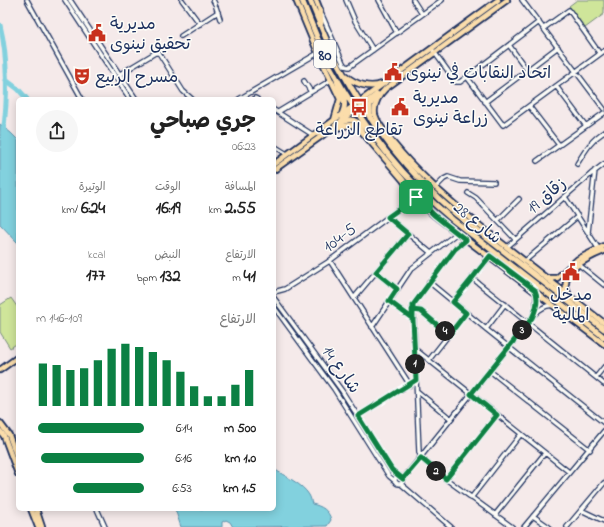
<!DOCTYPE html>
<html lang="ar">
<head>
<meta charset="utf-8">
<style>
	:root { --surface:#fff; --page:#f6f6f6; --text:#222; --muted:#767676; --accent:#0b8043 }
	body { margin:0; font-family:"Indie Flower","Playpen Sans Arabic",sans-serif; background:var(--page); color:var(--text); direction:rtl; height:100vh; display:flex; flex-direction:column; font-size:15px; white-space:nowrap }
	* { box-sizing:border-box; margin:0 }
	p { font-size:13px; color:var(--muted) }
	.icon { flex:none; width:22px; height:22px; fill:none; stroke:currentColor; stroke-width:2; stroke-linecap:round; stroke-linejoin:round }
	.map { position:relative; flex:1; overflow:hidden; direction:ltr }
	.drawer { position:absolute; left:16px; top:97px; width:260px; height:414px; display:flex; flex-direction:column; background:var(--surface); border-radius:6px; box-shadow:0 2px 10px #0003; direction:rtl }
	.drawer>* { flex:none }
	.pin { position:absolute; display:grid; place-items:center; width:34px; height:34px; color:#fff; margin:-17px; border-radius:8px; box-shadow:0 2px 6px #0006 }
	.km { position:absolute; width:20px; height:20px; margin:-10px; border-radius:50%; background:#222; color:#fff; font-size:11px; line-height:20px; text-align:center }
	.round { display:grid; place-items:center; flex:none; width:42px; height:42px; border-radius:21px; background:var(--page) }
	.head { display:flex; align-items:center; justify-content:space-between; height:68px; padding:0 20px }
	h1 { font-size:22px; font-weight:700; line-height:30px }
	.stats { display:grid; grid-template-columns:repeat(3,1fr); gap:6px; height:68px; padding:4px 20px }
	.stats div { display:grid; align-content:center }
	.stats b { font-size:17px; font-weight:700 }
	.stats small { font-size:11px; font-weight:400 }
	.stats p { font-size:11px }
	.chart { height:112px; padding:8px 20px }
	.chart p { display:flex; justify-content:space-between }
	.chart svg { width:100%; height:72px; margin-top:4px; stroke:var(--accent); stroke-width:6 }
	ul { padding:0 20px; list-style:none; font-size:13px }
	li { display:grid; grid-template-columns:64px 48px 1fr; align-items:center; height:30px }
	li i { height:10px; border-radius:5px; background:var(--accent) }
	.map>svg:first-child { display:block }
	.green { fill:#cfe59a; stroke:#758a7c }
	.water { fill:#82d1de; stroke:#5990ab }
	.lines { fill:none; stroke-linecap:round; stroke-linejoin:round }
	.river { stroke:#82d1de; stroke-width:5 }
	.minor-casing { stroke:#1b2f5e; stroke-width:6 }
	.major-casing { stroke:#1b2f5e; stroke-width:8 }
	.highway-casing { stroke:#1b2f5e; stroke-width:8 }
	.minor { stroke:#fdfcf7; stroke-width:3.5 }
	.major { stroke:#fbddab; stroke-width:4.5 }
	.highway { stroke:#fbddab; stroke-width:5 }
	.route-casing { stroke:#fff; stroke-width:8 }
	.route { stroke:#0b8043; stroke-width:5 }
	.labels { text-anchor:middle; stroke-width:3; stroke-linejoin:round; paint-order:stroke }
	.shield { fill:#fdfcf7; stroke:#5f6c8c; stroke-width:1 }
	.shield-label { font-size:16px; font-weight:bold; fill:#1b2f5e }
	.poi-label { font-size:17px; fill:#1b2f5e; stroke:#fdfcf7; text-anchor:start }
	.street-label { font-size:17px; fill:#1b2f5e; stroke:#fdfcf7 }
</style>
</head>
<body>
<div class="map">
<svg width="604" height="527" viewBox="0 0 604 527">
	<rect width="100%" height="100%" fill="#f5eaea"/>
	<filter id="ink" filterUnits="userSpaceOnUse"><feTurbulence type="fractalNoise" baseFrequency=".025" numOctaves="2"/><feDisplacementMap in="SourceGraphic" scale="8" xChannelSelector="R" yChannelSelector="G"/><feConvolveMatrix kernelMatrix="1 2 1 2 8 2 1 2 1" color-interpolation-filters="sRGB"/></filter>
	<g filter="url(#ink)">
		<path class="green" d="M577,0h27v14l-19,14 -16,-22z
			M11,298l7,10v35l-8,5 -10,-16v-27z"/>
		<path class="water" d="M0,124l11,9 7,7v103l-18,-19z
			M274,469c10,7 29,15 35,26 2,3 2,6 3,9 9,2 17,6 19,16l-4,6 -94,1 -3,-5 -4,-2 -4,2v5h-41l-6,-18h99z"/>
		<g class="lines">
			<path class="river" d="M0,25c8,32 8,75 3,108
				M6,80l12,9 9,10"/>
			<g class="minor-casing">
				<path id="minor" d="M27,0l55,99
					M65,0l65,99
					M70,0l66,99
					M182,0l18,24
					M213,0l2,4
					M346,0l9,21 18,29
					M379,0l18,33
					M413,0l9,14
					M522,0l82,109
					M216,7l4,12
					M322,15l21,48 2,3 4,1 93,-67
					M544,28l25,-18 31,44
					M181,36l37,-24
					M509,45l18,25
					M432,49l24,33h4l7,-5 36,48 101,-74
					M120,74l35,-21h4l24,38 9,8
					M467,77l72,-55
					M304,81l7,11
					M556,86l30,40
					M255,98l2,1
					M239,99l79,-46
					M485,102l73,-55
					M529,106l30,39
					M274,110l39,25
					M278,112l53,-32
					M274,146l13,8
					M537,161l67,-48
					M577,164c8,-13 14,-24 27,-32
					M435,188l9,-9 4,-2 12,4 34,1
					M468,193l8,5 39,41
					M565,197l33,51
					M388,217l43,36
					M498,220l21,-21
					M588,232l7,-62
					M466,240l-11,9 -42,56 6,147 2,6 25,21 66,48
					M507,247l84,-73 13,-10
					M330,261l80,124
					M525,261l53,-45
					M577,263l27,22
					M376,272l21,17
					M472,278l132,106
					M429,282l57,47 118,94
					M274,292l11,-3 43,-27 87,-65
					M274,298l68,93 50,79 7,6
					M354,298l54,-64
					M389,301l24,18
					M453,302l37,-46
					M274,307l60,82 55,87 7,6
					M412,309l9,2 28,24
					M535,314c5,-5 11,-10 19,-8
					M372,327l39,-58 46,-36
					M486,329l19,-25
					M415,349l154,123
					M429,360l37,-47
					M490,371l100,79
					M596,377l8,-10
					M417,391l34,28
					M358,416l58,-36
					M395 480a4 4 0 1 1 8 0a4 4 0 1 1-8 0Z
					M403,479l129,-161 4,-10v-16
					M446,479l51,-64
					M401,484l50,43
					M471,498l50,-64
					M97,509l8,18
					M581,510l23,11
					M495,515l50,-62
					M533,516l16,11
					M524,527l80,-96
					M567,527l37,-44"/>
			</g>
			<g class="major-casing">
				<path id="major" d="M296,0l22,53 22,46 -6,21
					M316,0l4,10
					M386,88c-7,7 -13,16 -11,27 3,10 12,20 18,28 26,32 55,56 86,82 41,33 83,65 125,98
					M385,89l122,-89
					M361,106l15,-11
					M340,122l15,-13
					M320,136c9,-5 27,-14 37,-10l46,54 12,17 19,18 170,129
					M274,164l224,-164
					M274,170l49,-35
					M549,278h8l21,-19 26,-13
					M568,293c-11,-21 21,-36 36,-42
					M0,370l18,-13
					M0,423l9,12 9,25
					M0,431l4,5 14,38
					M31,509l7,18
					M36,509l6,18"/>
			</g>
			<g class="highway-casing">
				<path id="highway" d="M302,0c9,22 18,46 29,68 31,58 71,110 122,152l151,117
					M310,0c9,21 17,44 28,64 30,57 68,108 118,150l148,115
					M320,10l1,13
					M346,76c9,8 24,13 36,8
					M337,80c2,16 13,19 4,36
					M370,118v-13l7,-11
					M335,126c14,-8 18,-9 30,2
					M415,197l6,-4"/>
			</g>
			<use href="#minor" class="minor"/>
			<use href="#major" class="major"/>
			<use href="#highway" class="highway"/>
		</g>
	</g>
	<g class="lines" filter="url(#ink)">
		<g class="route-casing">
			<path id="route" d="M416,197l18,18 32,25 -11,9 -42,56v14l3,61 -58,36 34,54 11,9 18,-21 25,21 51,-64 -26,-21 61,-76c4,-8 7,-19 3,-28l-45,-34 -37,46 13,11 -17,22 -28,-24 -9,-1 1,9 -24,-18 8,-12 -21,-17 32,-38 -20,-17 28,-20"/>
		</g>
		<use href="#route" class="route"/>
	</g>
	<defs>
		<g id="civic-bare" transform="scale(1.38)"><path d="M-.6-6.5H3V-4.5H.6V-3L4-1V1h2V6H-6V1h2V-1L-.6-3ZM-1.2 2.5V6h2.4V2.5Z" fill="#c8321e" stroke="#fdfcf7" stroke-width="2.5" paint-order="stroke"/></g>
		<g id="theatre-bare" transform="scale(1.38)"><path d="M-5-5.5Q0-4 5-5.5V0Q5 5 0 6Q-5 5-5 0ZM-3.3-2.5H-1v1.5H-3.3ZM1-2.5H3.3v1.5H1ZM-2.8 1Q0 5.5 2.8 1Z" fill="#c8321e" stroke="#fdfcf7" stroke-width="2.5" paint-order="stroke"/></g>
		<g id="bus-bare" transform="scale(1.38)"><path d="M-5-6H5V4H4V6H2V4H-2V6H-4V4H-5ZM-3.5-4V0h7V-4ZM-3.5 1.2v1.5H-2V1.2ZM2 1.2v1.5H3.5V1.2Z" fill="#c8321e" stroke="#fdfcf7" stroke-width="2.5" paint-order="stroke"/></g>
	</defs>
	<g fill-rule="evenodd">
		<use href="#civic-bare" x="97" y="33"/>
		<use href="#civic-bare" x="393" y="72"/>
		<use href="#theatre-bare" x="82" y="76"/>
		<use href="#bus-bare" x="359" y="107"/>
		<use href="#civic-bare" x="400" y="107"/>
		<use href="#civic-bare" x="571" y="272"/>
	</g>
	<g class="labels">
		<rect class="shield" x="314" y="40" width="22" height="28" rx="3"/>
		<g class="shield-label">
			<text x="325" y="60">80</text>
		</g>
		<g class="poi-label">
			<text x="110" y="29">مديرية<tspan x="110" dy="20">تحقيق نينوى</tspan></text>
			<text x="406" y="78">اتحاد النقابات في نينوى</text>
			<text x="95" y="82">مسرح الربيع</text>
			<text x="413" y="103">مديرية<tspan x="413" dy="20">زراعة نينوى</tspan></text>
			<text x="359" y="135" text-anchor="middle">تقاطع الزراعة</text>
			<text x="571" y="300" text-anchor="middle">مدخل<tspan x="571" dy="20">المالية</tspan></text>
		</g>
		<g class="street-label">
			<text transform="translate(546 195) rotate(-41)" y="6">زقاق 19</text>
			<text transform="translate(478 222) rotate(39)" y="6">شارع 28</text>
			<text transform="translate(339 237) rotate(-37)" y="6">104-5</text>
			<text transform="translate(342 369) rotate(55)" y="6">شارع 14</text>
		</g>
	</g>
</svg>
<div class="pin" style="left:416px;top:197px;background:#1e9e55"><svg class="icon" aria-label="arrive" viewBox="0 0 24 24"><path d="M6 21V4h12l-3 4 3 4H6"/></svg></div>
<b class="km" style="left:415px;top:364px">1</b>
<b class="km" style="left:436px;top:471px">2</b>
<b class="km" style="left:522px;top:330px">3</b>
<b class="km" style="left:445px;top:331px">4</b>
<section class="drawer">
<div class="head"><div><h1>جري صباحي</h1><p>06:23</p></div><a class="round"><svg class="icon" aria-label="share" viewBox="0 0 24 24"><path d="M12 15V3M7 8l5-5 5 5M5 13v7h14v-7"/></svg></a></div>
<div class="stats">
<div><p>المسافة</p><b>2.55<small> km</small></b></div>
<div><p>الوقت</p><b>16:19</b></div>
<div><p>الوتيرة</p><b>6:24<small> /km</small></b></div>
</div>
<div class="stats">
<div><p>الارتفاع</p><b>41<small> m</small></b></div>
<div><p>النبض</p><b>132<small> bpm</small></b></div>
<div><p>kcal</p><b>177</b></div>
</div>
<div class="chart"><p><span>الارتفاع</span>109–146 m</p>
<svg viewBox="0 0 160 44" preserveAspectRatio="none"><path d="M5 44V18M15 44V19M25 44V22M35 44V21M45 44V16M55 44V9M65 44V6M75 44V8M85 44V11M95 44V16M105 44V23M115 44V32M125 44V38M135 44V38M145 44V31M155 44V22"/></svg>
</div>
<ul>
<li><b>500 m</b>6:14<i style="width:98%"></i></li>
<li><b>1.0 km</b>6:16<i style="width:95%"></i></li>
<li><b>1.5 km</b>6:53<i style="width:66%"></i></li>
</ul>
</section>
</div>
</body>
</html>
